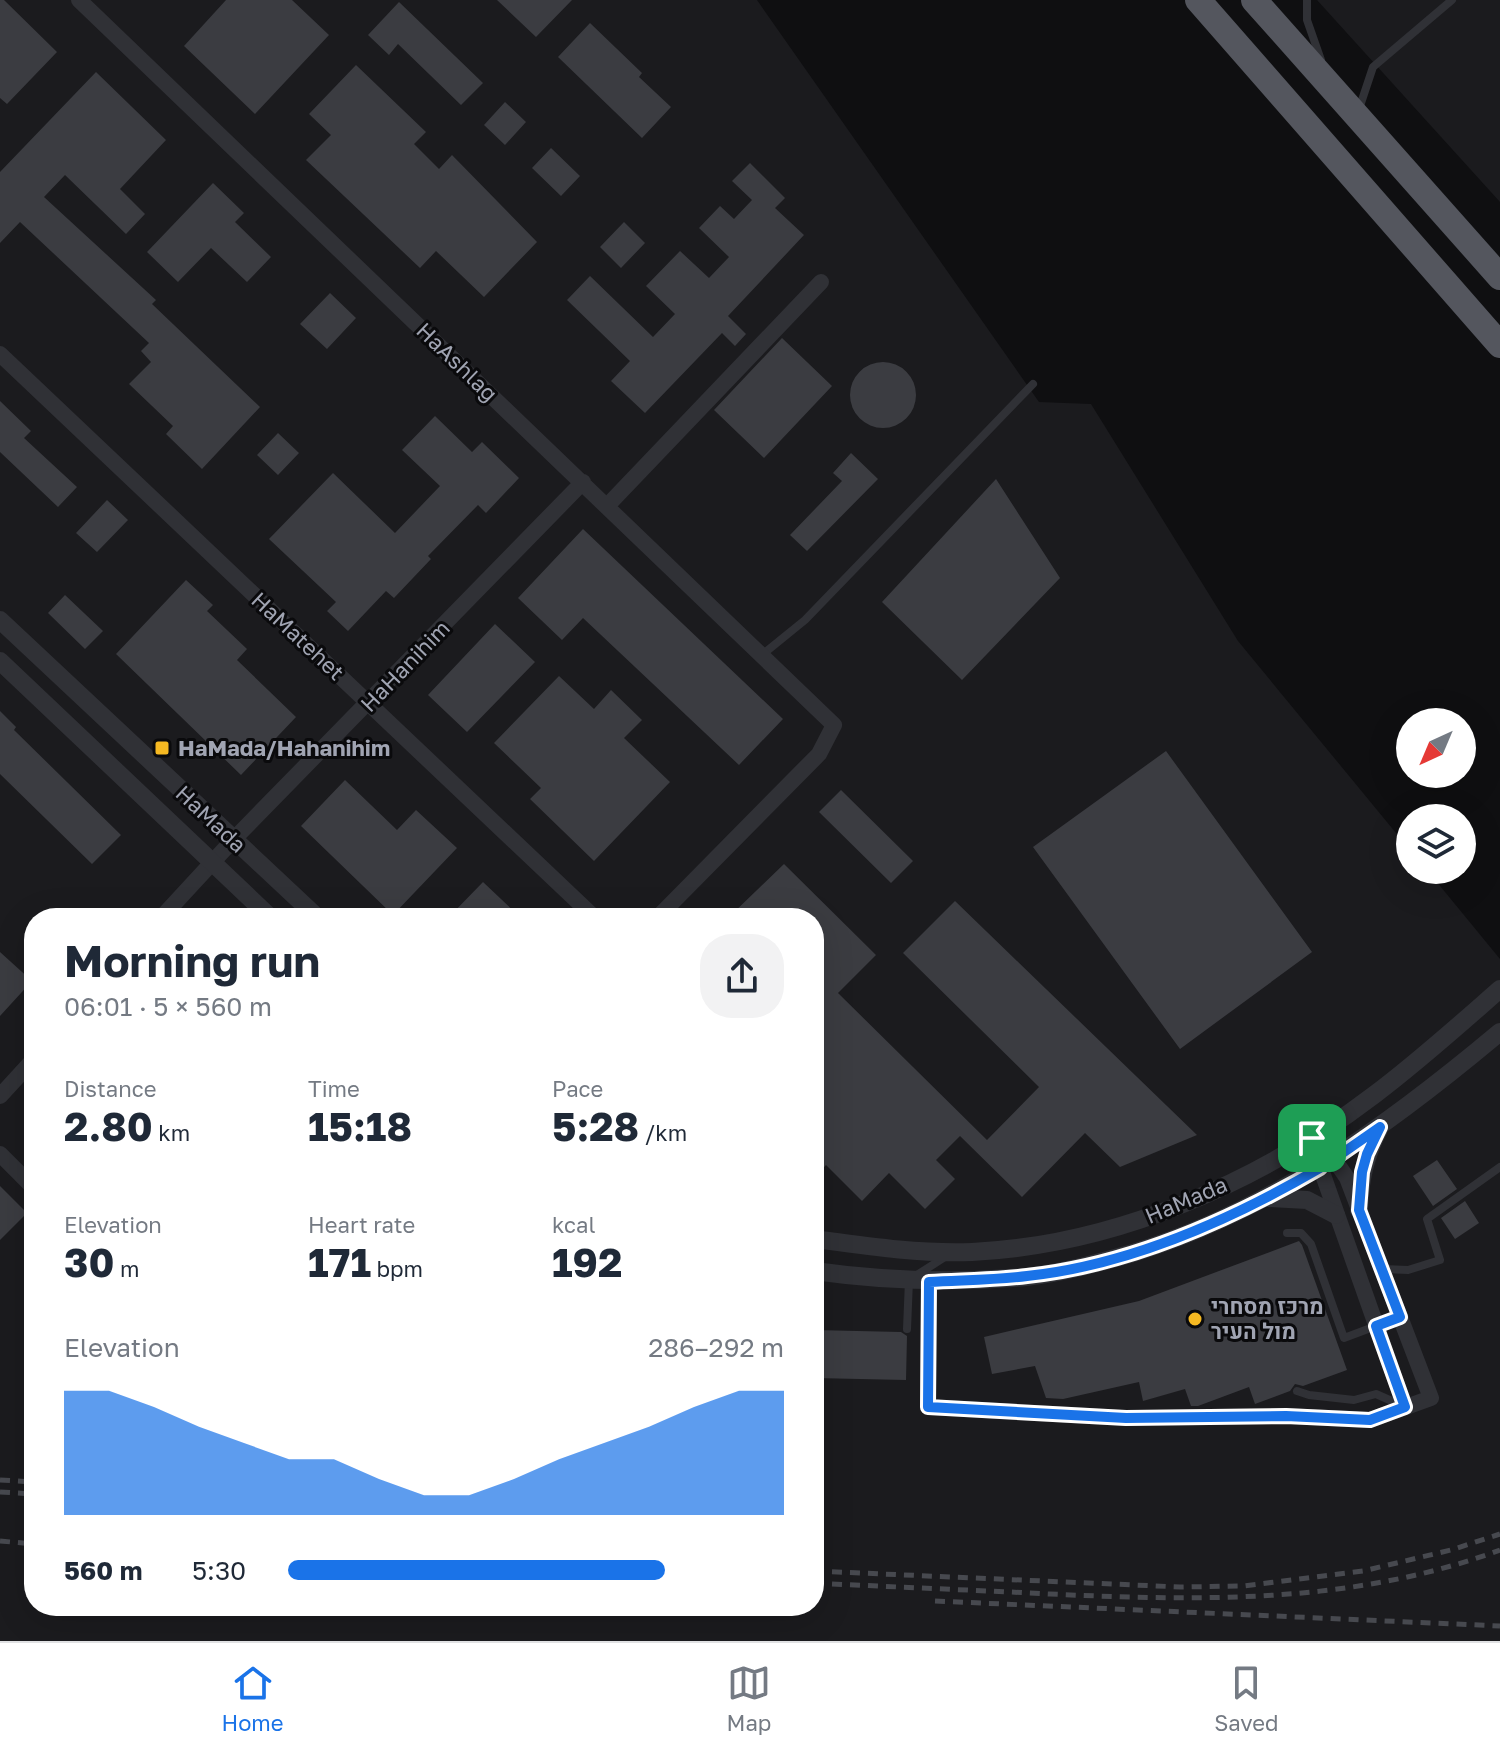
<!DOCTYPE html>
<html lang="en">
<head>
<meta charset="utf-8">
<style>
	:root { --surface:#fff; --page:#f2f2f3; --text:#1f2937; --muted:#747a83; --line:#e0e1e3; --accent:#1a73e8 }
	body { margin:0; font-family:"Golos Text",Heebo,sans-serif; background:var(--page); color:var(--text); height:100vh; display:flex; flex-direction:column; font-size:30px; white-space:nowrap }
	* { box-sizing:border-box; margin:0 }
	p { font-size:26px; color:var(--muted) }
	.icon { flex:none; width:44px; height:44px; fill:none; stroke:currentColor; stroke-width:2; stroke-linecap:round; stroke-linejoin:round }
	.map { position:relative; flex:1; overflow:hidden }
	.details { position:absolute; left:24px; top:908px; width:800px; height:708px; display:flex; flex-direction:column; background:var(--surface); border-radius:32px; box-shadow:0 8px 32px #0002 }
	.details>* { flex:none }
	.needle { width:52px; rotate:224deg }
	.fabs { position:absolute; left:1396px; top:708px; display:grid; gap:16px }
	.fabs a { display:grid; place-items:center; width:80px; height:80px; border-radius:50%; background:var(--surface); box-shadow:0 8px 32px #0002; font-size:40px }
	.pin { position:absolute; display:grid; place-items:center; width:68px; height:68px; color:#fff; margin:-34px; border-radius:16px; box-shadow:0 4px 12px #0006 }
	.round { display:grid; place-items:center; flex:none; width:84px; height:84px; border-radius:32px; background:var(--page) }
	.headline { display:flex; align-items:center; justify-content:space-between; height:136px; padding:0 40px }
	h1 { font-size:44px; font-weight:700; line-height:60px }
	.metrics { display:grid; grid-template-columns:repeat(3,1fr); gap:12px; height:136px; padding:8px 40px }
	.metrics div { display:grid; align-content:center }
	.metrics b { font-size:40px; font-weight:700 }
	.metrics small { font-size:22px; font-weight:400 }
	.metrics p { font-size:22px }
	.chart { height:224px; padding:16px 40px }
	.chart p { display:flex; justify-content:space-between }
	.chart svg { width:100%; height:144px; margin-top:8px; fill:var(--accent); opacity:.7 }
	ul { padding:0 40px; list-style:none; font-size:26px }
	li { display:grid; grid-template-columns:128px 96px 1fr; align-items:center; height:60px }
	li i { height:20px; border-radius:10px; background:var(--accent) }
	.tab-bar { display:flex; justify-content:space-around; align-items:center; height:112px; border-top:2px solid var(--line); background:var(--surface); font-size:22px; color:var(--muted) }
	.tab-bar a { display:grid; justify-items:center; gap:4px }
	.tab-bar .current { color:var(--accent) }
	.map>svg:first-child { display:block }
	.built { fill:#1b1b1e; fill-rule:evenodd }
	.building { fill:#3b3c41 }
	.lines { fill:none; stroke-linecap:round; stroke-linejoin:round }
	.service { stroke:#303136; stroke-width:8 }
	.minor { stroke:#303136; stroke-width:16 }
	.tertiary { stroke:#303136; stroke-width:18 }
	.trunk { stroke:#54565e; stroke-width:26 }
	.rail { stroke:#47494f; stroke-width:5; stroke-dasharray:10 8; stroke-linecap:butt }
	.route-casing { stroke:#fff; stroke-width:16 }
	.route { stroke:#1a73e8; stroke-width:10 }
	.poi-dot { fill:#f6b922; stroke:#0a0a0c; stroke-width:3 }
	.labels { text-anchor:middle; stroke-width:6; stroke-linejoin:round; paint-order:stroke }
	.street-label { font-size:22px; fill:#a0a4b2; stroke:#0a0a0c }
	.poi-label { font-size:22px; font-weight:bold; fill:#a0a4b2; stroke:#0a0a0c; text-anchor:start }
</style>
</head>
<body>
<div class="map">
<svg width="1500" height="1641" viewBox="0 0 1500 1641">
	<rect width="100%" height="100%" fill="#0f0f11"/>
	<path class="built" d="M0,0h757l282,402 52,2 147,237 172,209v20h17l73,89v682h-1500zM34,918h780v688h-780z
		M1317,0h183v202z"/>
	<path class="building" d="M0,0h4l53,52 -50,52 -7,-6z
		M226,0h66l37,35 -74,79 -71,-68z
		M497,0h75l-36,37z
		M399,2l84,81 -22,22 -63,-61 -9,11 -21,-20z
		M590,23l52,50 -3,4 32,30 -29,31 -84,-81z
		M356,65l70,67 -12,12 25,25 13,-14 85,87 -53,55 -48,-46 -16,17 -114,-108 25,-25 -22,-21z
		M96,72l70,68 -46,49 25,25 -19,20 -61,-59 -21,22 112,103 -4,4 108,103 -58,62 -36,-35 7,-8 -44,-42 22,-22 -10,-11 8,-8 -129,-121 -20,21v-71z
		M505,102l21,20 -21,23 -21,-20z
		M551,148l29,28 -19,20 -29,-28z
		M750,163l35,35 -10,10 29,27 -76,81 18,18 -11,12 -13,-13 -77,80 -34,-32 19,-20 -63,-61 23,-24 63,61 22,-23 -29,-28 34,-35 29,27 20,-21 -30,-29 21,-22 14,13 18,-19 -20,-19z
		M213,183l31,30 -9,9 36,35 -24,25 -36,-34 -33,34 -31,-30z
		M624,222l21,21 -24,25 -21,-21z
		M330,293l26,25 -29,31 -27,-25z
		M782,338l50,48 -68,72 -50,-48z
		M850 395a33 33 0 1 1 66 0a33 33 0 1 1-66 0Z
		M0,401l31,30 -7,7 53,49 -19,20 -58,-55z
		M435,416l37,36 10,-10 37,36 -33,35 -8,-8 -50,51 3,3 -37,39 -8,-7 -38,40 -21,-20 9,-9 -67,-63 64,-66 62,60 45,-47 -38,-36z
		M278,433l21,20 -21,22 -21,-20z
		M851,453l27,26 -71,72 -17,-16 52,-54 -9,-8z
		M996,479l64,99 -98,102 -80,-78z
		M107,500l21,20 -31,32 -21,-19z
		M583,529l200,190 -44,46 -156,-147 -21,22 -44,-42z
		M186,580l27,25 -6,6 40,38 -10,11 59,57 -55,58 -125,-121z
		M65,595l38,36 -18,18 -37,-36z
		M495,624l40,38 -68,70 -39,-37z
		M559,676l35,33 17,-19 31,30 -18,18 46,44 -76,79 -64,-62 11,-11 -47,-45z
		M0,711l16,16 -2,3 107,105 -29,29 -92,-90z
		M1166,751l146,201 -132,97 -147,-202z
		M345,780l52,50 19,-20 41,38 -64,67 -92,-89z
		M841,790l72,71 -22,22 -72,-71z
		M784,864l92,91 -38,38 149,147 52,-53 -136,-134 52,-52 242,234 -77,32 -35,-34 -63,64 -62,-61 -24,24 19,19 -30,30 -36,-36 -27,28 -36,-36 -12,13v-260h-86z
		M483,882l38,36h-73z
		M0,952l32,29 -32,35z
		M1437,1160l20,29 -24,17 -20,-30z
		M0,1186l27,27 -27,27z
		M1465,1201l14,22 -24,16 -14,-21z
		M1299,1241l3,4 45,125 -44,16 -8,-2 -5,7 -35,13 -6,-17 -51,19h-7l-6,-17 -42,12 -4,-19 -76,17 -17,-1 -11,-32 -43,8 -8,-37 155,-36z
		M814,1330l87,2 6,4 -1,44 -92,-2z"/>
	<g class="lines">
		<path class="service" d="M1307,0v20l14,40
			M1359,109l14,-42 79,-67
			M762,655l43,-35 228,-236
			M1287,1233h14l10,11 33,94 56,-21
			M1383,1269l25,1 32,-10 -13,-41 73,-52
			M907,1329l2,-49 36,-23
			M1297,1391l12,4 45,5 22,-6 27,12"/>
		<path class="minor" d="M79,0l755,725 -15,29 -162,164
			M0,354l595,564
			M607,506l214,-224
			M161,918l72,-78 350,-358
			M0,1096l34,-37
			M0,1154l34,34
			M1316,1155l89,252
			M929,1282l-1,125 198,11 160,-2 84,4 61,-22 -84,-220 -13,-19 -22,-21"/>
		<path class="tertiary" d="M0,620l318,298
			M0,661l271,257
			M1269,1198l38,2 29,15
			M1359,1210c1,-30 6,-54 20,-81
			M814,1239c52,7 105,15 158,13 144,-7 288,-70 402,-157 44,-33 85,-70 126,-106
			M814,1271c71,10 141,12 212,6 36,-4 72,-14 107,-24 140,-43 256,-128 367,-221"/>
		<path class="trunk" d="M1198,0l302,345
			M1254,0l246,277"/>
		<path class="rail" d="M0,1480l34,2
			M0,1492l34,2
			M0,1541l34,3
			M814,1571l366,16 63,-1 120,-15 88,-21 49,-16
			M814,1583c79,4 158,7 236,11 153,7 304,10 450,-44
			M935,1601l565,25"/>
	</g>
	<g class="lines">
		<g class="route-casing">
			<path id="route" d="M1380,1127l-13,27 -5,18 -3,38 41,107 -24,9 29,81 -35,13 -84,-4 -160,2 -198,-11 1,-125c33,-2 66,-2 98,-6 104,-11 204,-56 293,-108l-8,-30 22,21z"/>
		</g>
		<use href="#route" class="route"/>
	</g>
	<g class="poi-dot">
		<rect x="154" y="740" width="16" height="16" rx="4"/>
		<circle cx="1195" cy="1319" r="8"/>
	</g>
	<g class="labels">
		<g class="street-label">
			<text transform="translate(457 362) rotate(44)" y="8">HaAshlag</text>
			<text transform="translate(298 636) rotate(43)" y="8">HaMatehet</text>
			<text transform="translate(405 666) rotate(-46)" y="8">HaHanihim</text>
			<text transform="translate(211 819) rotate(43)" y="8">HaMada</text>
			<text transform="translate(1186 1200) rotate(-23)" y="8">HaMada</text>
		</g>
		<g class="poi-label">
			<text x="178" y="756">HaMada/Hahanihim</text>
			<text x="1211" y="1314">מרכז מסחרי<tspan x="1211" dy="25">מול העיר</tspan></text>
		</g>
	</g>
</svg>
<div class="fabs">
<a><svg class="needle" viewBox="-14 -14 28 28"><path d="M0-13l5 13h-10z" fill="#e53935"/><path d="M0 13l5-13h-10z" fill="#747a83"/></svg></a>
<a><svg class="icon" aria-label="layers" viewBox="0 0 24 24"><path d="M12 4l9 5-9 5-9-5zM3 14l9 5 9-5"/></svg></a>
</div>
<div class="pin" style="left:1312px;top:1138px;background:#1e9e55"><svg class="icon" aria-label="arrive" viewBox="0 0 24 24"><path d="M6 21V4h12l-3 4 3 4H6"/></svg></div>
<section class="details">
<div class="headline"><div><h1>Morning run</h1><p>06:01 · 5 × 560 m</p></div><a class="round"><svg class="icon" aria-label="share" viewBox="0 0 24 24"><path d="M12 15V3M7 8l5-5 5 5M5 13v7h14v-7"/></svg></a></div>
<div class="metrics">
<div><p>Distance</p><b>2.80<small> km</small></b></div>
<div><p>Time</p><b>15:18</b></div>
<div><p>Pace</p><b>5:28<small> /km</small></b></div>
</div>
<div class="metrics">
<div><p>Elevation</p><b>30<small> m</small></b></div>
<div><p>Heart rate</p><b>171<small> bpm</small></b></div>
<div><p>kcal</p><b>192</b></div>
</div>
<div class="chart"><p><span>Elevation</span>286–292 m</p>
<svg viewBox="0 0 160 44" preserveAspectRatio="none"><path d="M0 44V6L10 6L20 11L30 17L40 22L50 27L60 27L70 33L80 38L90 38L100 33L110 27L120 22L130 17L140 11L150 6L160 6V44z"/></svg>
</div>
<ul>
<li><b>560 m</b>5:30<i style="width:76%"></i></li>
</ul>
</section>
</div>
<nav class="tab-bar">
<a class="current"><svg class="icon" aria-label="home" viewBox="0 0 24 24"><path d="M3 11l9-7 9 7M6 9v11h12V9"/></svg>Home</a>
<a><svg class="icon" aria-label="map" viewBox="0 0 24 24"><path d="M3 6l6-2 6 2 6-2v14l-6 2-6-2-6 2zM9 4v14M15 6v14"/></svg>Map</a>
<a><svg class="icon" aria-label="saved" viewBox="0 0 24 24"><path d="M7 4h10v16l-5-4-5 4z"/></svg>Saved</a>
</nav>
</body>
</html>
